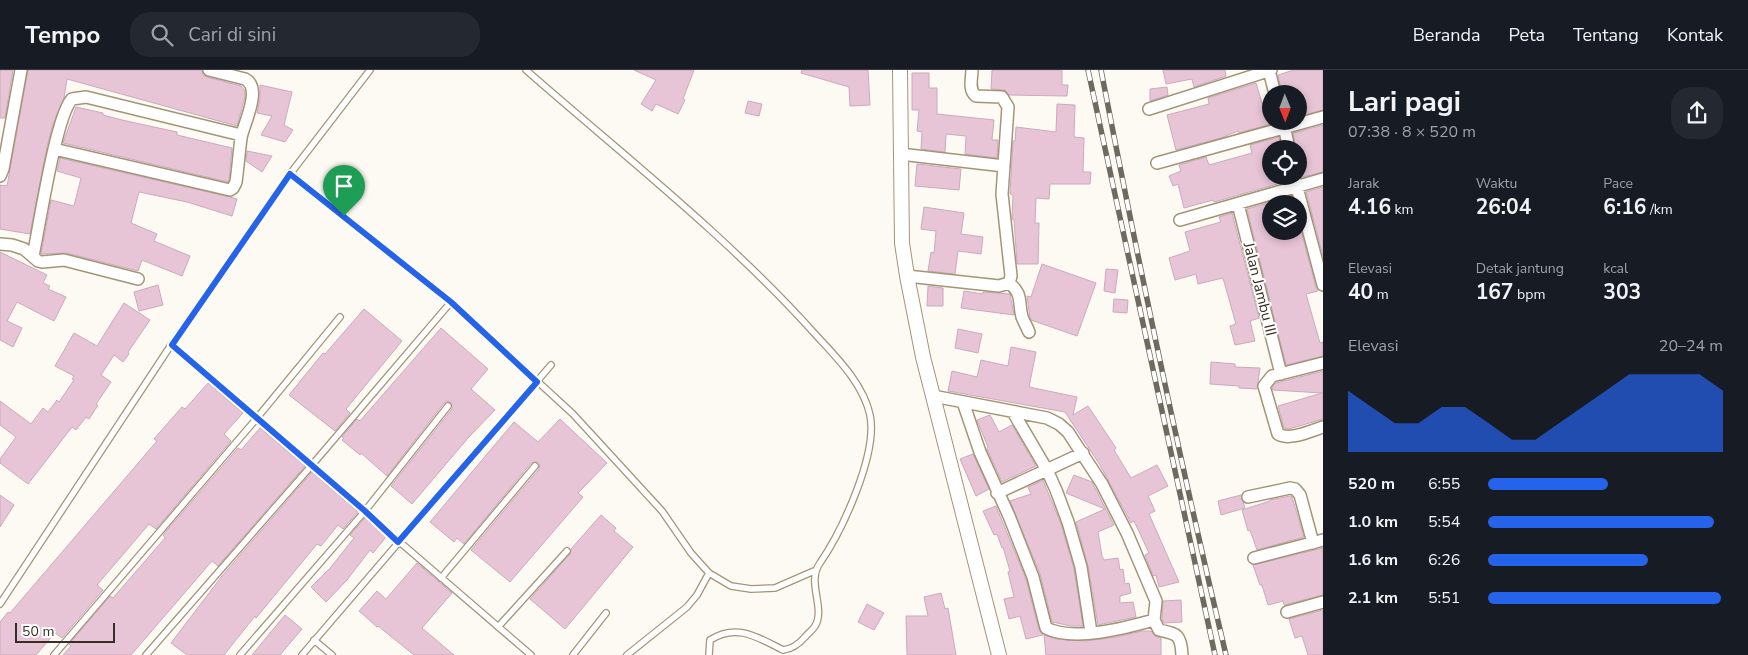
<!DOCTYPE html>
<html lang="id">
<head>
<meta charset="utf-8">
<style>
	:root { --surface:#171b24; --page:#242831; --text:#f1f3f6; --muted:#9ea1a6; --line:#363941; --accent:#2563eb }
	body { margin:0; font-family:"Nunito Sans",sans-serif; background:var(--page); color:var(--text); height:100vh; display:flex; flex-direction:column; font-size:19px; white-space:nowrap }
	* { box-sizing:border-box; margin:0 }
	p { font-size:16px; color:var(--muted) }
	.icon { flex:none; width:28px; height:28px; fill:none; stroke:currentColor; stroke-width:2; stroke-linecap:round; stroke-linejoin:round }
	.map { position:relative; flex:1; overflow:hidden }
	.side { display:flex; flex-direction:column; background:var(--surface); width:425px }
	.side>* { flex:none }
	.needle { width:32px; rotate:179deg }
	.tools { position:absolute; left:1262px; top:15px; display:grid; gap:10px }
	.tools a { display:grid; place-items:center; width:45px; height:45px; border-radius:50%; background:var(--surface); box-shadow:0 2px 8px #0003; font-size:25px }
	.scale { position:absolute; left:15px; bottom:12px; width:100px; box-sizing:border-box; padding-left:5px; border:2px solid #363024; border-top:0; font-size:14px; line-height:18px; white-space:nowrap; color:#363024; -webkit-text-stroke:4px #fff; paint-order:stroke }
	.pin { position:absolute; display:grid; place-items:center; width:42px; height:42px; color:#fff; margin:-51px -21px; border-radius:50% 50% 50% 0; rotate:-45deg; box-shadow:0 0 5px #0007 }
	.pin .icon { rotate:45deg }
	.round { display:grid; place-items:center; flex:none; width:52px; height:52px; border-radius:20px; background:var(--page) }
	.summary { display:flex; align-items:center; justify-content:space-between; height:85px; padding:0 25px }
	h1 { font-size:28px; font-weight:700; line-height:38px }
	.figures { display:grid; grid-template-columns:repeat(3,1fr); gap:8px; height:85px; padding:5px 25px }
	.figures div { display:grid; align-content:center }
	.figures b { font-size:21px; font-weight:700 }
	.figures small { font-size:14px; font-weight:400 }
	.figures p { font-size:14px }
	.chart { height:140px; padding:10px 25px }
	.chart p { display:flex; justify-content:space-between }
	.chart svg { width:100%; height:90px; margin-top:5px; fill:var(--accent); opacity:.7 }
	ul { padding:0 25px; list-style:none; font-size:16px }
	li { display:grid; grid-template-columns:80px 60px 1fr; align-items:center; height:38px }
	li i { height:12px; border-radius:6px; background:var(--accent) }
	header { display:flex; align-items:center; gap:30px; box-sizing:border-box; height:70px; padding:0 25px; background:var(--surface); border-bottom:1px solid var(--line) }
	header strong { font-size:24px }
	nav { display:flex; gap:28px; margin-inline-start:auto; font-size:18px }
	.search { width:350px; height:45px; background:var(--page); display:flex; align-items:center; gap:12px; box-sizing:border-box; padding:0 18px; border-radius:20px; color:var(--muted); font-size:19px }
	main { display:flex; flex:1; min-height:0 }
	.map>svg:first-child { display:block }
	.building { fill:#e7c4d6; stroke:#cab }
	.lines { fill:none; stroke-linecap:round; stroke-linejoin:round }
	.service-casing { stroke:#a49578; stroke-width:8 }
	.minor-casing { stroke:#a49578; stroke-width:14 }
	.tertiary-casing { stroke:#a49578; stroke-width:16 }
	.service { stroke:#fff; stroke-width:5.5 }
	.minor { stroke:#fff; stroke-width:11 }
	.tertiary { stroke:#fff; stroke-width:14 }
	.rail-casing { stroke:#6f6a60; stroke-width:5.5 }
	.rail { stroke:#fff; stroke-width:4; stroke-dasharray:11; stroke-linecap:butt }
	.route-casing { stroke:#fff; stroke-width:10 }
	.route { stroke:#2563eb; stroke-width:6 }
	.labels { text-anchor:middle; stroke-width:4; stroke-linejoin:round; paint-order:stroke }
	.street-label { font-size:15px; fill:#363024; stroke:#fff }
</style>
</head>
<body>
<header>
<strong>Tempo</strong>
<div class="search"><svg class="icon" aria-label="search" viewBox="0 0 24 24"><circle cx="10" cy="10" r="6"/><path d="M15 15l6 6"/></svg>Cari di sini</div>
<nav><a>Beranda</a><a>Peta</a><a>Tentang</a><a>Kontak</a></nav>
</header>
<main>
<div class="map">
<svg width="1323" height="585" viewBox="0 0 1323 585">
	<rect width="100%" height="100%" fill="#fdf9f3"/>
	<path class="building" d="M0,0h13l-8,48h-5z
		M28,0h174l1,5 4,2 34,9 4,5v6l-8,29 -170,-47 -3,19 -11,26 -6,23 -17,87 -30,-5v-44l7,1z
		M634,0h60l-11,29 2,1 -7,14 -22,-10 -4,7 -11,-7 15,-24z
		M802,0h66l2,35 -20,1 -1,-19 -48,-14z
		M992,0h70v15h6l-1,11 -58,-1 -4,-5 -14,-1z
		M1163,0h62l1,6 -32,11 -2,-8 -26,5z
		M1294,0h29v40l-24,6v-22h-17l-4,-19z
		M912,3h17v15h8v26l57,6 -2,20h6l-1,18 -32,-4 1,-18 -20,-2 -1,18 -24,-3 1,-17 -5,-1 2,-21h-7z
		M1256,13l6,20 4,-2 5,14v6l3,2 -35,10 -1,-2 -17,7 -45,12 -9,-35 42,-11 -1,-6z
		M260,15l32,7 -8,33 9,5 -8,12 -24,-7 11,-19 -15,-3 3,-14z
		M1167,17l1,8 -18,6v-12z
		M748,31l14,3 -3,12 -14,-3z
		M1057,34l18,1 -1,32 10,1 -1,34h8l-1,12h-40l-1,15 -13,-1 -1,25h4l-1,41h-21l-3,-44 -2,-1 1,-24 -3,-1 3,-53h2l1,-14 40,5z
		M76,37l27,6v2l19,5 55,12v3l55,13 -3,32 -1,2 -165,-39z
		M1323,55v47l-21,5 -3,-7v-21h-3l-3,-16z
		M1279,67l2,12h-10v27h16l1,5 -74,21 -1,-2 -29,8 -6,-24 -5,2 -4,-10 12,-5 -2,-6 27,-8 3,8 43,-12 -2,-8z
		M247,81l25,5 -10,16 -16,-11z
		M60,88l170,39 7,2 -5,17 -45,-14 -48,-10 -8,31 26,11 -3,7 36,15 -8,20 -40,-16 -4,11 -72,-18 -22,1h-3l10,-54 23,6 7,-28 -24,-7z
		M917,94l44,5 -2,21 -44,-4z
		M1323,117v69l-17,-64z
		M1292,126l2,8h-23v8l-5,2 5,17h28v-8l17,64 2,4 -12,3 14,49 3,-1v14l-37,9 -39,-156z
		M924,137l40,6 -3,21 22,3 -2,17 -23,-3 -3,23 -27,-3 3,-19 3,1 2,-22 -15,-2z
		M1232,143l27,105 -9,3 5,20 -20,4 -5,-19 6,-2 -13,-46 -25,6 -2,-10 -21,6 -6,-22 21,-7 -5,-19 36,-10 -2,-5z
		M0,182l47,23 -4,8 7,3 -2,3 18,8 -12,24 -37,-19 -10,19 15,7 -9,19 -13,-7z
		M1042,194l54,19 -19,53 -46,-16 -1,-2 -3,-22 4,1z
		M1106,199l12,1 -3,23 -11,-2z
		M158,215l5,20 -24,6 -5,-19z
		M928,216l15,2v18h-16z
		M964,221l19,3v-2l27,2 4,21 -53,-7z
		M1114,229l14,1 -1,13 -14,-1z
		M124,233l26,17 -22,32 1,2 -6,8 -9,-7 -13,20 10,7 -15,22 2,1 -9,14 -3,-2 -10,13 -4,-3 -44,57 -28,-21v-4l16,-22 -16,-12v-24l31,23 12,-16 5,4 9,-12 2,2 15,-22 -2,-1 2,-3 -19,-10 19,-33 23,13z
		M364,239l38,32 -56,68 4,4 -15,18 -46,-36 34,-42 2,1z
		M441,258l47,41 -17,20 24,21 -27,28 -56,66 -21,-18 61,-77 -1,-6 -3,-2 -4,2 -57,73 -26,-23 -1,2 -18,-15 2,-2 -2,-1 15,-18 3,2z
		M958,259l24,5 -4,19 -23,-5z
		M1011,277l25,5 -7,35 48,10 -4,18 15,-9 28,42 -2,2 17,28 26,-13 11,21 -20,10 7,15 -6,3 30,68 -20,5 -3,-12 -3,1 -8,-21 4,-2 -15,-32 -3,2 -31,-58 -35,-53 -117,-21 4,-20 25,6 4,-17 27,6z
		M1211,292l24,2v3l25,1 -3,21 -18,-1v-2l-29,-2z
		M1323,301v48l-34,10 -5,-1 -6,-22 44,-13 -49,-3 -1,-2 4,-5z
		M208,313l35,30 -19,21 7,7 -75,88 -7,-5 -52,61 6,5 -41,48 -7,-5 -19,22h-36v-33l8,-10 2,1 147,-172 -3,-2 28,-32 3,2z
		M990,345l9,17 13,-7 24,41 -34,16 -15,-33 1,-2 -11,-27z
		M560,349l47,44 -29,30 5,4 -73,85 -39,-32 68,-81 1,-4 -2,-3 -7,1 -67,81 -7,-6 -3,4 -24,-20 84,-100 24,20z
		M260,358l45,38 -87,100 -6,-5 -81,94h-68l8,-9 -2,-2 41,-48 3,2 52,-60 -2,-3 75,-87 3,2z
		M973,384l16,35 -13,7 -16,-37z
		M312,402l46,40 -15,17 -5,-4 -17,21 -4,-2 -61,74 -1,-2 -31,39h-37l-16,-12 51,-67z
		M1074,405l18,7 22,43 -16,7 4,24 2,4 14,-2 2,12 3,-1 2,15 4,-1 2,10 -11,3v7l13,-1 3,15 -38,8 -10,-59 -12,-44 29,-13 -39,-16z
		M1043,410l18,44 13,45 9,57h-12l-19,-4 -12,-48 -30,-73 21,-7 -3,-7z
		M0,425l14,10 -14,22z
		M1241,425l4,13 -24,7 -3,-14z
		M1290,426l2,1 12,40 -47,13 -7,-20 -2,1 -6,-21 28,-9v-1z
		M996,436l30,73 13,51 4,5 -17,4 -6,-23 -11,3 -5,-20 10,-2 -6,-25 2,-1 -7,-24 -1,1 -5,-14 -3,1 -11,-24z
		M601,445l15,13 -2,3 19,16 -68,82 -35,-30 40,-45 1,-5z
		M365,448l21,19 -13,16 -3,-3 -23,30 -21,22 -15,-15 20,-20 23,-29 -4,-3z
		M1323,478v47l-39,10 -1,-4 -15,4 -6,-20h-2l-7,-20z
		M417,493l35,30 -30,35 32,27h-40l-36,-29 -1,1 -18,-16 18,-20 9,8z
		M941,523l4,16 3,-1 8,47h-49l-1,-39h22l-4,-19z
		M1181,530l1,22 -18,1 -2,-4 1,-18z
		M867,534l17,9 -10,17 -16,-8z
		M1323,540v45h-15l-6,-19 -7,2 -6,-19z
		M285,545l17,14 -22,26h-28z
		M1142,561h9l4,5 6,2v17h-115l-2,-20 12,4 29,2 31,-4z"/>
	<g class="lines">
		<g class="service-casing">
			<path id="service" d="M526,0c98,86 202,167 289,264 21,23 48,49 55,81 8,39 -28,116 -50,148 -14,19 6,45 -5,63 -2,4 -7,7 -10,11 -6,7 -13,12 -22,13 -26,-13 -46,-27 -73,-10l-1,15
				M290,104l161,128 122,112 89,97 29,42 18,20 22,13 20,3 24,-1 39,-17
				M171,275c121,103 240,208 360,310
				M441,508l94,-112
				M0,534l171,-259 119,-171 80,-104
				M498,557l69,-76
				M314,570l18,15
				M54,585l203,-237 83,-101
				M146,585l166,-190 139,-163
				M240,585l125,-144 83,-105
				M302,585l249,-290
				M573,585l33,-42
				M627,585l60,-48 10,-12 12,-22"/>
		</g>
		<g class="minor-casing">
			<path id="minor" d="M1269,0l6,24
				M1149,39l122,-39
				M1283,51l6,28
				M54,79l176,41 3,-2 3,-6c2,-14 3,-29 5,-44 2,-13 22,-50 4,-59l-36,-9
				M900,84l104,12
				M1157,93l166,-46
				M0,106l3,-7 18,-99
				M1294,106l29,109
				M1238,134l43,170
				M1180,150l143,-41
				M0,174l12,1 12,4 14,12 4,1 22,-2 74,19
				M33,186c6,-28 23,-141 39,-157l14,-2 155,38
				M907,206l92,10 10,-3 2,-7 -9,-82 6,-87 -6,-10 -26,-1c-8,-6 -4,-18 -4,-26
				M1009,213c14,11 9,18 13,34 2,5 5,10 7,15
				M1323,293l-51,13 -8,10 14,48c12,7 32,-3 45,-7
				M933,326l114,22 12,6 9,8 34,52 25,49 29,68 -2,19 5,10c18,4 22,4 23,25
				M963,332l17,50 29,64 24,61 13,51c28,14 79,0 108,-8
				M1013,342l34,58 9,20 12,32 13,45 10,65
				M997,423l86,-40
				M1248,427l42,-9 5,1 5,6 13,48
				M1254,488l69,-18
				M1287,542l36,-10"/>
		</g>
		<g class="tertiary-casing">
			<path id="tertiary" d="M900,0l2,173 5,33 16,81 76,298"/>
		</g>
		<use href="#service" class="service"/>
		<use href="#minor" class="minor"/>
		<use href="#tertiary" class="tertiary"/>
		<g class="rail-casing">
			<path id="rail" d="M1088,0l127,585
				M1101,0c38,196 79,391 125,585"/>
		</g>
		<use href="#rail" class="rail"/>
	</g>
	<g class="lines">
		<g class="route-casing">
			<path id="route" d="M290,104l161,128 86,80 -139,160 -33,-31 -193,-166z"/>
		</g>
		<use href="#route" class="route"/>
	</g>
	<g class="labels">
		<g class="street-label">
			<text transform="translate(1260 219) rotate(76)" y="5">Jalan Jambu III</text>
		</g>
	</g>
</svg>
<div class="tools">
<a><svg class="needle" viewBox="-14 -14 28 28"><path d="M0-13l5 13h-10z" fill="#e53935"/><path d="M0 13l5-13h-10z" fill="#9ea1a6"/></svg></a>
<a><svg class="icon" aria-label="locate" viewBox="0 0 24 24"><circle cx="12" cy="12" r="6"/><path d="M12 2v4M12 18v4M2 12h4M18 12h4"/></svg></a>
<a><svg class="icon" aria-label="layers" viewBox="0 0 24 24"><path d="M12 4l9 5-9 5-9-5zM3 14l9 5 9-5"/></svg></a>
</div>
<div class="scale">50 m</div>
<div class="pin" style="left:344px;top:146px;background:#1e9e55"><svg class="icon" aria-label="arrive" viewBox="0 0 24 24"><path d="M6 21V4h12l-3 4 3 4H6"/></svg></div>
</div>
<section class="side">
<div class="summary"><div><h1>Lari pagi</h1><p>07:38 · 8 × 520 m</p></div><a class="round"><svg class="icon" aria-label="share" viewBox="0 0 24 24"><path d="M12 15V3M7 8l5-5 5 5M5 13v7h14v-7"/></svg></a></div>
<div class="figures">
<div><p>Jarak</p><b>4.16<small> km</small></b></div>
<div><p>Waktu</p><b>26:04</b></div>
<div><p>Pace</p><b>6:16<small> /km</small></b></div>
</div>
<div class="figures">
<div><p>Elevasi</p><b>40<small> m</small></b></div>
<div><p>Detak jantung</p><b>167<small> bpm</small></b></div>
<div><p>kcal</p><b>303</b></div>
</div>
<div class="chart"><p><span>Elevasi</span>20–24 m</p>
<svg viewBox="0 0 160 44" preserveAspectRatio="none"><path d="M0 44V14L10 22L20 30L30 30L40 22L50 22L60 30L70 38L80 38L90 30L100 22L110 14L120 6L130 6L140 6L150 6L160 14V44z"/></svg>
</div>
<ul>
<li><b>520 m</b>6:55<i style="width:51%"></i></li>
<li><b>1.0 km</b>5:54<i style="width:96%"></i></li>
<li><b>1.6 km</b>6:26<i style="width:68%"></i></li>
<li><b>2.1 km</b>5:51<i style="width:99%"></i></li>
</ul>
</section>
</main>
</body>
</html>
